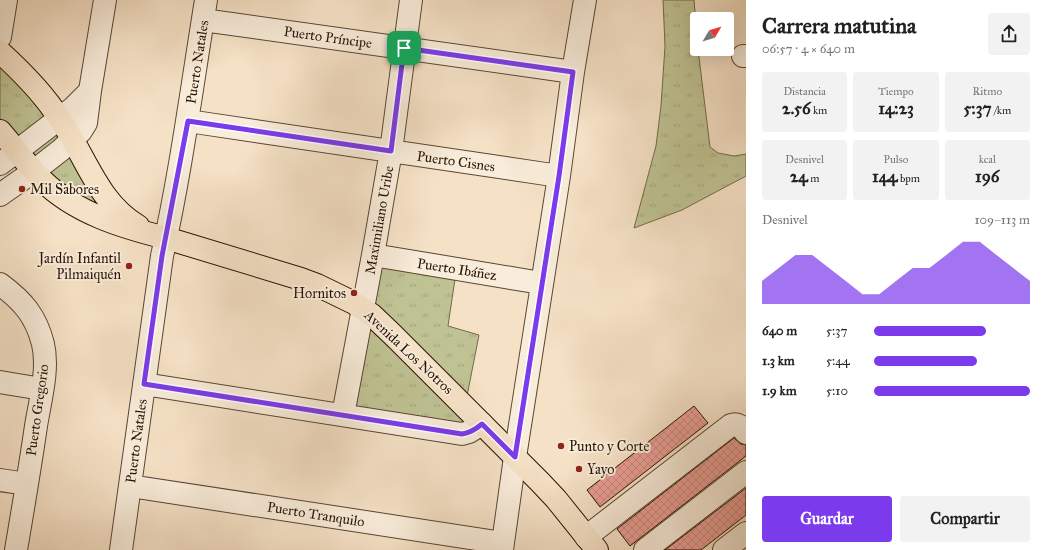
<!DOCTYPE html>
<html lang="es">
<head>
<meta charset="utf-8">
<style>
	:root { --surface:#fff; --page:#f2f2f2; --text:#222; --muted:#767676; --accent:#7c3aed }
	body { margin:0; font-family:"IM FELL Great Primer",serif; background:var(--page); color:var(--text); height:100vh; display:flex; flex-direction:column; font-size:15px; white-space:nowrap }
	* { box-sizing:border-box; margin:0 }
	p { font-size:13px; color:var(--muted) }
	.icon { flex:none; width:22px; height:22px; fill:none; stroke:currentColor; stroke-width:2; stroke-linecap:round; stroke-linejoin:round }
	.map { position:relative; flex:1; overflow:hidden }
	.drawer { display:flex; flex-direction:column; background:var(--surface); width:300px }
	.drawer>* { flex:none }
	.needle { width:26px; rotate:52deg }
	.buttons { position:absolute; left:690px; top:12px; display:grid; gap:8px }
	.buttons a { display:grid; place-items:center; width:44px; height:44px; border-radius:4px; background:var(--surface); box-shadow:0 4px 16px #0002; font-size:20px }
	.pin { position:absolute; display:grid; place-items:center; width:34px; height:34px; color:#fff; margin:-17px; border-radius:8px; box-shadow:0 2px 6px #0006 }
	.round { display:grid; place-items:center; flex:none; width:42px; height:42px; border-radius:4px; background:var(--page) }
	.summary { display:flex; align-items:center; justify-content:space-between; height:68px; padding:0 16px }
	h1 { font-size:22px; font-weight:700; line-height:30px }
	.stats { display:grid; grid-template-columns:repeat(3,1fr); gap:6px; height:68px; padding:4px 16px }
	.stats div { display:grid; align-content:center; border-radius:4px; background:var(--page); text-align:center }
	.stats b { font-size:17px; font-weight:700 }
	.stats small { font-size:11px; font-weight:400 }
	.stats p { font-size:11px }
	.chart { height:112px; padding:8px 16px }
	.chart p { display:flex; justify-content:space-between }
	.chart svg { width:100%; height:72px; margin-top:4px; fill:var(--accent); opacity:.7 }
	.button { display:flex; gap:8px; margin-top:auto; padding:8px 16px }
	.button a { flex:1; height:46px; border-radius:4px; background:var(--accent); color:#fff; font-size:16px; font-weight:700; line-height:46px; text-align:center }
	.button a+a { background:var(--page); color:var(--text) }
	ul { padding:0 16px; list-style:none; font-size:13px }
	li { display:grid; grid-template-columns:64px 48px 1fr; align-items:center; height:30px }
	li i { height:10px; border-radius:5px; background:var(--accent) }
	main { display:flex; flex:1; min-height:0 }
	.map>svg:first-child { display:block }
	.grass { fill:url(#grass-tufts); stroke:#736a4a }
	.building { fill:url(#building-cross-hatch); stroke:#271102 }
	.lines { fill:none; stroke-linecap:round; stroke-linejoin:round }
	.minor-casing { stroke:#5a4533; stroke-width:24 }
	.major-casing { stroke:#271102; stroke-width:24 }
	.minor { stroke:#f8ecda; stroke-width:22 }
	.major { stroke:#f5e1c6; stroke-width:22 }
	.route-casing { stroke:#fff; stroke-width:8 }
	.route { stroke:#7c3aed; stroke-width:5 }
	.poi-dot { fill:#8f2418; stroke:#f8ecda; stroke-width:1.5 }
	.labels { text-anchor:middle; stroke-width:4; stroke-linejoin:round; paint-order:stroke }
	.street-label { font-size:14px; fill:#271102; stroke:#f8ecda }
	.poi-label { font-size:14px; fill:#271102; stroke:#f8ecda; text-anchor:start }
</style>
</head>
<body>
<main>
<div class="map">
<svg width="746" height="550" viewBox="0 0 746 550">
	<defs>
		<pattern id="grass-tufts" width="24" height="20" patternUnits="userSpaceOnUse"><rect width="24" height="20" fill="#bfc293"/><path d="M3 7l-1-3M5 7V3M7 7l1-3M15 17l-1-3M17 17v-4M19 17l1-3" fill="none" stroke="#a4a67d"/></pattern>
		<pattern id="building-cross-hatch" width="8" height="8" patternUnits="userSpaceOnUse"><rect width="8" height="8" fill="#e99e94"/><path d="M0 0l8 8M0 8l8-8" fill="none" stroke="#c8877e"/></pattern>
	</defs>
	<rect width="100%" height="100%" fill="#f5e1c6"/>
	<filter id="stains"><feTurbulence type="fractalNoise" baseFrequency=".005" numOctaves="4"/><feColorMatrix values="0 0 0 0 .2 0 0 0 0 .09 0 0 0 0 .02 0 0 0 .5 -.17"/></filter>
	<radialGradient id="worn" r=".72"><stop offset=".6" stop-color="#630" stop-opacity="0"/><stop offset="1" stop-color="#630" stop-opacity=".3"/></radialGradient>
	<path class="grass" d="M663,0h31l3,36v13h1l12,98 8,6 16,3 12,-2v22l-64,34 -48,18 22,-82 5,-40 4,-60z
		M0,60l47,56 -27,21 -6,-2 -14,-15z
		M53,134l4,2 1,3 -19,17 -7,-1v-8z
		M70,152l34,49 -10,9 -48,-40z
		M390,264l65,15 -7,47 31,9 -12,61 -95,-91 5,-36z
		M367,329h6l96,90 -4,8 -112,-18z"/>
	<path class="building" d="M694,406l14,17 -108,84 -13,-17z
		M734,438l7,6 5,1v11l-116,90 -13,-17z
		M746,488v27l-45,35h-36z"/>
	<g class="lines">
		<g class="minor-casing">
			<path id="minor" d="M203,20l370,52
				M0,37l6,-37
				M743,56h3
				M188,121l371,55
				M0,164l73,-56 17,-17
				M0,195l34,-24 27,-21 20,-19 5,-8 4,-32 15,-91
				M373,255l168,28
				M0,284c23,17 36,32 43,60 6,25 -3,57 -7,82 -6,41 -13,83 -20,124
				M0,382l42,7
				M144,384l318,50 7,-2 13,-8
				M343,415l30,-160 18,-104 20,-151
				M0,480l27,4
				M130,486l373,57
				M586,537l145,-112c8,-3 11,3 15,8
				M121,550l41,-294c19,-85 30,-170 44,-256
				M502,550l13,-93 44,-281 14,-104 12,-72
				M645,550l101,-78
				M724,550l22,-17"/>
		</g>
		<g class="major-casing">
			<path id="major" d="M0,52c22,20 43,41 59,66 26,36 38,84 79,108
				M0,131c14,16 27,34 42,49 33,33 80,47 124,58l135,41 16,6 37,18 18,12 22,21 146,146 16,17 41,51"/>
		</g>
		<use href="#minor" class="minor"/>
		<use href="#major" class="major"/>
	</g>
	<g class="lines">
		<g class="route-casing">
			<path id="route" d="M404,48l169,24 -14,104 -44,281 -33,-33c-6,5 -12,9 -20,10l-318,-50 18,-128 26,-135 203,30z"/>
		</g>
		<use href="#route" class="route"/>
	</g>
	<g class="poi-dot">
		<circle cx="22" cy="189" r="4"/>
		<circle cx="129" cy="266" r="4"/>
		<circle cx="354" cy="293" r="4"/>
		<circle cx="561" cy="446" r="4"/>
		<circle cx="579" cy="469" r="4"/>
	</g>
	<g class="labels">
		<g class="street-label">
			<text transform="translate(328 37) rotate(8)" y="5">Puerto Príncipe</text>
			<text transform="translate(197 62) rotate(-81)" y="5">Puerto Natales</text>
			<text transform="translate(456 161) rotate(8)" y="5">Puerto Cisnes</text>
			<text transform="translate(379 220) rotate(-80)" y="5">Maximiliano Uribe</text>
			<text transform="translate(457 269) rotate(9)" y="5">Puerto Ibáñez</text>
			<text transform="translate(409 352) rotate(43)" y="5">Avenida Los Notros</text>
			<text transform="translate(37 410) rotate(-82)" y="5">Puerto Gregorio</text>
			<text transform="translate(136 441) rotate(-82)" y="5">Puerto Natales</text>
			<text transform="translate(316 514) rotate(9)" y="5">Puerto Tranquilo</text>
		</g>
		<g class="poi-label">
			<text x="30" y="194">Mil Sabores</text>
			<text x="121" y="263" text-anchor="end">Jardín Infantil<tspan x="121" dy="16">Pilmaiquén</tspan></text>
			<text x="346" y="298" text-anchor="end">Hornitos</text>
			<text x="569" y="451">Punto y Corte</text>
			<text x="587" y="474">Yayo</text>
		</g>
	</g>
	<rect width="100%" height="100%" filter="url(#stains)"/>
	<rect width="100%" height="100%" fill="url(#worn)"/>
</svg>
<div class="buttons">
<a><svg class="needle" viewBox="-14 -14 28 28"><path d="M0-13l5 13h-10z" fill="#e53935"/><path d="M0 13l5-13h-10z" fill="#767676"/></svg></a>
</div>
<div class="pin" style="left:404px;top:48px;background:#1e9e55"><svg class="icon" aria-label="arrive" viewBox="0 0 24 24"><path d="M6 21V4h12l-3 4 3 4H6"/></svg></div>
</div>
<section class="drawer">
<div class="summary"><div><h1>Carrera matutina</h1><p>06:57 · 4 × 640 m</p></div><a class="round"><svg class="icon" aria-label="share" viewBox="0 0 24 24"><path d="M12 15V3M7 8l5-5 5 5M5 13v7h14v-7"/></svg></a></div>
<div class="stats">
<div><p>Distancia</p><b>2.56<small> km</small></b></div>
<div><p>Tiempo</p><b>14:23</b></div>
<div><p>Ritmo</p><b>5:37<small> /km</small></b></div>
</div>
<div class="stats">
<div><p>Desnivel</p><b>24<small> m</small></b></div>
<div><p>Pulso</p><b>144<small> bpm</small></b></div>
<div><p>kcal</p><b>196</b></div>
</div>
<div class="chart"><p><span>Desnivel</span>109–113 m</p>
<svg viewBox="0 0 160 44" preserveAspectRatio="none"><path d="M0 44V30L10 22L20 14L30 14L40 22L50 30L60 38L70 38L80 30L90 22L100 22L110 14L120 6L130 6L140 14L150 22L160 30V44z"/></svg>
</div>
<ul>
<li><b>640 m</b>5:37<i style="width:72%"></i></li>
<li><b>1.3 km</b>5:44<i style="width:66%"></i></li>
<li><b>1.9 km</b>5:10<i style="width:100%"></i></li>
</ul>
<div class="button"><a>Guardar</a><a>Compartir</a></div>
</section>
</main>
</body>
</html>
